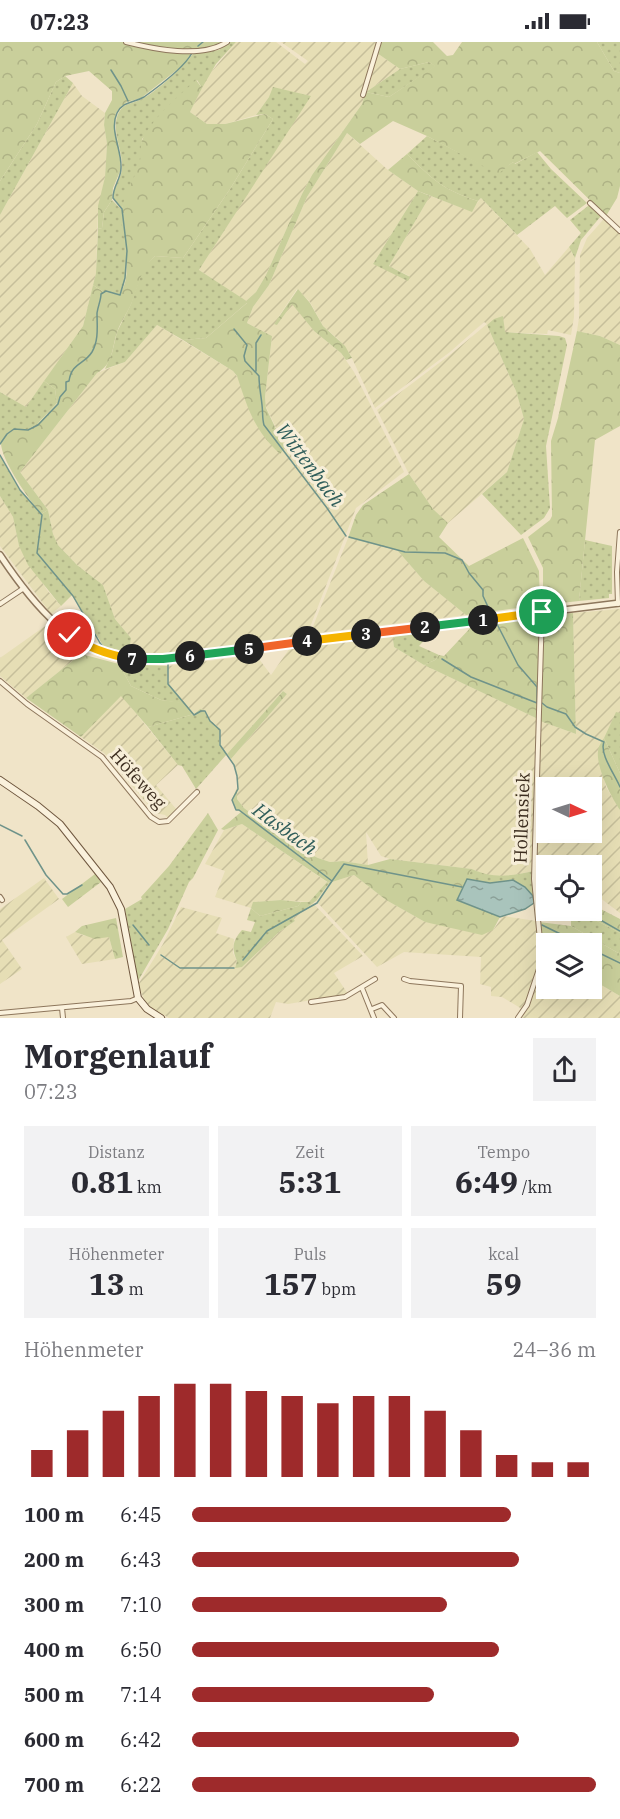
<!DOCTYPE html>
<html lang="de">
<head>
<meta charset="utf-8">
<style>
	:root { --surface:#fff; --page:#f2f2f3; --text:#2b2b33; --muted:#7c7c81; --accent:#9e2a2b }
	body { margin:0; font-family:"IBM Plex Serif",serif; background:var(--page); color:var(--text); height:100vh; display:flex; flex-direction:column; font-size:22px; white-space:nowrap }
	* { box-sizing:border-box; margin:0 }
	p { font-size:20px; color:var(--muted) }
	.icon { flex:none; width:33px; height:33px; fill:none; stroke:currentColor; stroke-width:2; stroke-linecap:round; stroke-linejoin:round }
	.map { position:relative; height:976px; overflow:hidden }
	.drawer { display:flex; flex-direction:column; background:var(--surface); flex:1 }
	.drawer>* { flex:none }
	.needle { width:39px; rotate:94deg }
	.fabs { position:absolute; left:536px; top:735px; display:grid; gap:12px }
	.fabs a { display:grid; place-items:center; width:66px; height:66px; border-radius:0px; background:var(--surface); box-shadow:0 6px 24px #0002; font-size:30px }
	.pin { position:absolute; display:grid; place-items:center; width:51px; height:51px; color:#fff; margin:-26px; border:3px solid #fff; border-radius:50%; box-shadow:0 2px 6px #0007 }
	.km { position:absolute; width:30px; height:30px; margin:-15px; border-radius:50%; background:#222; color:#fff; font-size:16px; line-height:30px; text-align:center }
	.round { display:grid; place-items:center; flex:none; width:63px; height:63px; border-radius:0px; background:var(--page) }
	.overview { display:flex; align-items:center; justify-content:space-between; height:102px; padding:0 24px }
	h1 { font-size:33px; font-weight:700; line-height:45px }
	.figures { display:grid; grid-template-columns:repeat(3,1fr); gap:9px; height:102px; padding:6px 24px }
	.figures div { display:grid; align-content:center; border-radius:0px; background:var(--page); text-align:center }
	.figures b { font-size:30px; font-weight:700 }
	.figures small { font-size:16px; font-weight:400 }
	.figures p { font-size:16px }
	.chart { height:168px; padding:12px 24px }
	.chart p { display:flex; justify-content:space-between }
	.chart svg { width:100%; height:108px; margin-top:6px; stroke:var(--accent); stroke-width:6 }
	ul { padding:0 24px; list-style:none; font-size:20px }
	li { display:grid; grid-template-columns:96px 72px 1fr; align-items:center; height:45px }
	li i { height:15px; border-radius:8px; background:var(--accent) }
	.status { display:flex; justify-content:space-between; align-items:center; height:42px; padding:0 30px; background:var(--surface); direction:ltr }
	.status svg { height:16px; fill:currentColor }
	.map>svg:first-child { display:block }
	.farmland { fill:url(#farmland-furrows); fill-rule:evenodd }
	.grass { fill:url(#grass-dots) }
	.forest { fill:url(#forest-crowns) }
	.water { fill:url(#water-ripples); stroke:#6f938a; stroke-width:1.5 }
	.lines { fill:none; stroke-linecap:round; stroke-linejoin:round }
	.stream { stroke:#6f938a; stroke-width:1.5 }
	.minor-casing { stroke:#8d765c; stroke-width:6 }
	.tertiary-casing { stroke:#8d765c; stroke-width:8 }
	.secondary-casing { stroke:#6f573f; stroke-width:8 }
	.minor { stroke:#faf1dc; stroke-width:4 }
	.tertiary { stroke:#faf1dc; stroke-width:5 }
	.secondary { stroke:#faf1dc; stroke-width:6 }
	.split-1-casing { stroke:#fff; stroke-width:12 }
	.split-2-casing { stroke:#fff; stroke-width:12 }
	.split-3-casing { stroke:#fff; stroke-width:12 }
	.split-4-casing { stroke:#fff; stroke-width:12 }
	.split-5-casing { stroke:#fff; stroke-width:12 }
	.split-6-casing { stroke:#fff; stroke-width:12 }
	.split-7-casing { stroke:#fff; stroke-width:12 }
	.split-8-casing { stroke:#fff; stroke-width:12 }
	.split-1 { stroke:#f5b400; stroke-width:8 }
	.split-2 { stroke:#22a559; stroke-width:8 }
	.split-3 { stroke:#f0652b; stroke-width:8 }
	.split-4 { stroke:#f5b400; stroke-width:8 }
	.split-5 { stroke:#f0652b; stroke-width:8 }
	.split-6 { stroke:#22a559; stroke-width:8 }
	.split-7 { stroke:#22a559; stroke-width:8 }
	.split-8 { stroke:#f5b400; stroke-width:8 }
	.labels { text-anchor:middle; stroke-width:6; stroke-linejoin:round; paint-order:stroke }
	.street-label { font-size:18px; fill:#3d2e20; stroke:#f7eed8 }
	.water-label { font-size:20px; font-style:italic; fill:#2f5d5a; stroke:#f7eed8 }
</style>
</head>
<body>
<div class="status"><b>07:23</b><svg viewBox="0 0 49 12"><path d="M0 12V9h3v3zM5 12V6h3v6zM10 12V3h3v9zM15 12V0h3v12zM26 1h20v11H26zM47 4h2v5h-2z"/></svg></div>
<div class="map">
<svg width="620" height="976" viewBox="0 0 620 976">
	<defs>
		<pattern id="farmland-furrows" width="10" height="10" patternUnits="userSpaceOnUse" patternTransform="scale(1.5)"><rect width="10" height="10" fill="#e6deb5"/><path d="M-1 1l2-2M0 10L10 0M9 11l2-2" fill="none" stroke="#c6bf9b"/></pattern>
		<pattern id="grass-dots" width="8" height="8" patternUnits="userSpaceOnUse" patternTransform="scale(1.5)"><rect width="8" height="8" fill="#c9cf9b"/><path d="M2 2h.1M6 6h.1" fill="none" stroke="#aeb285" stroke-width="1.8" stroke-linecap="round"/></pattern>
		<pattern id="forest-crowns" width="20" height="18" patternUnits="userSpaceOnUse" patternTransform="scale(1.5)"><rect width="20" height="18" fill="#c9cf9b"/><path d="M2 6a3 3 0 1 1 6 0M12 15a3 3 0 1 1 6 0" fill="none" stroke="#aeb285"/></pattern>
		<pattern id="water-ripples" width="26" height="14" patternUnits="userSpaceOnUse" patternTransform="scale(1.5)"><rect width="26" height="14" fill="#a9c4bc"/><path d="M2 4q2-2 4 0t4 0M15 11q2-2 4 0t4 0" fill="none" stroke="#8ba098"/></pattern>
	</defs>
	<rect width="100%" height="100%" fill="#f0e4c8"/>
	<path class="farmland" d="M236,0h40l29,22 3,-3 -27,-19h97l-1,11 23,16 -34,23 -4,12 -50,71 -10,19 -36,81 -10,17 -10,9 -47,-31 102,-160 -32,-13 -13,18 -31,9h-18l-17,-12 17,-35z
		M73,41l9,13 23,17 -1,12 3,19 -2,33 -7,36 -2,60 -13,53 -57,81 -26,-15v-177z
		M347,91l41,37 30,21 -45,73 36,12 -20,-10 41,-70 41,15 10,-13 49,51 15,26 24,-28 6,11 -1,59 -3,18 -23,-5 -1,4 -43,-2 -1,-16 -16,9 29,66 8,28 -17,53 -59,51 -15,-14 -24,-35 -32,-64 74,-56 36,-30 -3,-2 -34,30 -75,56 -25,-54 -12,-15 -15,-13 -13,-24 -13,-13 -18,27 -2,9 15,-22 22,28 27,22 13,19 50,100 -48,36 -49,127 -55,7v4l-70,8 -30,1 -23,-3 2,-14 -16,-19 -12,-34 -26,-20 -19,-20 -5,-11 -5,-24 -28,-38 77,-99 28,-11 32,-37 76,46 45,61 -12,-25 -1,-10 7,-61 -25,-13 6,-16 16,-22 38,-88z
		M604,177l16,14v112l-20,-9 -23,-5 2,-13 1,-63 7,-17z
		M0,454l13,21 6,29 28,44 14,16 -10,8 -51,-68z
		M348,496l49,12 27,31 42,34 -156,19z
		M620,567v104h-4l-18,38 8,36 14,23v103l-29,-22v-25h-45l-10,-2 4,-143 36,13 -3,-121zM546,746h45v44h-45z
		M48,582l33,30 -55,44 -26,-22v-18z
		M395,594l-2,4 1,7 30,18 114,54 -5,152 -18,4 -20,2 -12,-3 -11,-5 -82,-10 -9,-3 -15,-24 2,33 -25,-4 -13,1 -12,-4 -24,-12 -50,-38 -7,-9v-24l-6,-16 56,-65 -4,-3 -56,63 -8,-10 1,-15 -10,-9 -6,-10 -4,-1 -6,5 -27,-32 1,-16 88,-11 15,20 19,-27z
		M121,653l57,70 -22,20 21,25 -9,8 -3,-3 -10,-2 -51,-60 -23,-16z
		M242,782l85,58 -18,20 -28,-2 -27,2 -3,6 -36,-11 10,-26 -20,-7 19,-34z
		M354,833l32,25 39,22 68,8 10,-14 33,5 5,19 6,3 -1,45h45v-9l29,17v22h-98l7,-11 -4,-2 -3,4 -20,-12 -11,-1v-9l-11,-3 1,-27 -77,-5 -27,15 -61,-66 13,-18z
		M44,836l15,21 -57,41 20,29 -22,15v-75z
		M313,861l50,53 -29,17 14,21 -60,10 -12,-2 -6,16h-101l-19,-11 -6,-8 -5,-12v-4l24,-39 18,-37 41,11 -6,15 18,6 -1,14 4,8 -2,6h7l37,-35 16,-11 -2,-3z
		M75,890l10,4 24,1 6,22 -33,5 -16,-27z"/>
	<path class="grass" d="M229,0h7l-20,22 -14,24 -5,-8 -55,59 -1,23 -19,46 -9,-10c1,-14 9,-19 9,-31 1,-17 -12,-38 -3,-55 6,-10 14,-8 23,-13 13,-6 45,-35 52,-47l25,-2z
		M597,0h23v31l-6,-2z
		M429,20l7,4 -47,31 -23,-5 34,-23z
		M65,34l8,7 -73,132v-34l37,-57 19,-42z
		M273,45l38,9 -112,174 49,32 -42,36 -23,2 -26,-15 -32,37 -20,7 7,-16 5,-21 14,-28 12,-36 12,-12 28,2 47,-69 43,-70 -8,-5 -9,1 13,-18z
		M427,94l71,37 15,-11 2,2 22,-12 14,17 36,34 -20,15 -12,-12 -38,29 -36,-37 -3,3c-35,-11 -46,-22 -71,-47z
		M418,149l12,5 -41,70 21,11 -2,4 -35,-17z
		M112,158l10,10c0,26 12,61 -3,85l-17,-4 -9,-6 3,-12 2,-44 4,-1 2,-16z
		M588,164h3l10,10 -20,24 -6,18 -6,-11 12,-14 -11,-13z
		M503,274l2,16 54,4 6,2 2,7 -21,101 4,62 -6,10 -23,17 -39,-41 25,-22 17,-53 -8,-28 -29,-66 7,-6z
		M44,339l11,8 2,14 -20,21 -10,6c-11,-3 -20,5 -27,13v-51l26,15z
		M0,413l19,34 22,25 7,-4 5,24 5,11 19,20 26,20 12,34 16,19 -2,14 -25,-5 -32,-52 -11,11 -33,-41 -9,-19 -6,-29 -13,-21z
		M585,498l27,6v48h-3v4l-30,3z
		M433,589l-14,15 20,9 -4,5 -11,5 -30,-18 -1,-7 2,-4z
		M119,622l49,2 -1,16 19,22 -25,-4 -30,-14z
		M200,667l4,1 6,10 10,9 -1,15 8,10 -31,35 -14,-23 -4,-1 -30,-38 46,-13z
		M616,670l4,1v60l-16,-35z
		M208,771l10,17 -25,48 -4,4 -21,47 -30,52 -13,-72 17,-10 -1,-2 28,-31z
		M472,827c21,10 39,7 61,2v25c-18,-21 -20,-13 -43,-13 -8,0 -16,-3 -24,-3z
		M327,840l2,1 -13,18 -23,17 2,3 -16,11 -37,35 -7,1 2,-7c-6,-13 -4,-21 5,-31l9,2 4,-10 -8,-2 4,-12 9,8 38,-10 3,-4h8z
		M571,869l11,2 38,20v21l-49,-28z"/>
	<path class="forest" d="M0,0h225l-8,4 -22,3 -8,13 -46,36 -14,4 -11,11 -2,14 4,16 3,26 -8,19 -1,12 -8,12 -2,16 -4,1v-23l7,-29 2,-33 -3,-19 1,-12 7,-13v-9l-23,-20 -24,5 -9,6 -19,42 -37,57z
		M381,0h52l14,14 6,-1 9,-13h135l17,29 6,2v113l-3,12 -11,18 -66,-65 -26,13 -1,-2 -15,12 -71,-38 -34,-15 -33,23 -13,-11 -40,64 -38,88 -16,22 -6,16 25,13 -7,61 1,11 19,40 -5,6c-26,-24 -32,-45 -43,-78l-4,-5 -50,-31 23,-2 41,-35 -1,-2 10,-9 10,-17 36,-81 10,-19 50,-71 4,-12 23,5 46,-31 -6,-4 -29,7 -23,-16z
		M196,38l6,8 -12,24 17,12h18l40,-10 8,5 -43,70 -47,69 -28,-2c-16,16 -15,26 -23,46 -4,10 -11,19 -15,30 -5,16 -4,33 -20,41l-77,99 28,38 -7,4c-11,-13 -41,-55 -40,-72 2,-5 8,-10 13,-13 21,5 29,-13 43,-25l-2,-15 -11,-8 39,-55 10,-41 9,6 17,4c18,-25 -1,-63 3,-87 3,-14 12,-29 17,-43 3,-8 0,-19 4,-27 12,-23 35,-41 53,-58z
		M407,112c25,25 36,36 71,47l-6,11 -54,-21 -30,-21z
		M298,247l12,14 13,23 22,20 7,12 -6,2 -5,-7 -27,-22 -22,-27 -15,21 -3,-1z
		M577,289l23,5 20,9v81l-25,14 -16,161 -36,4v-37l-15,-31 22,-17 2,-4 -1,-75 7,-23z
		M409,432l24,35 15,14 -9,14 30,29 54,-28 16,33 1,34 -74,10 -42,-34 -27,-31 -49,-12 8,-23 7,-10z
		M573,571l3,121 -36,-13 3,-105z
		M540,575l-2,102 -114,-54 11,-5 4,-5 5,1 29,-31z
		M81,612l38,10 12,22 30,14 24,3 9,11 -46,13 -27,-31 -40,41 -55,-39z
		M283,649l4,3 -56,65 -4,-5z
		M604,696l16,35v37c-9,-13 -24,-43 -22,-59 0,-4 4,-10 6,-13z
		M237,746v11l7,9 50,38 24,12 12,4 13,-1 25,4 22,-6 82,10 -15,31 43,17 -7,13 -11,5 -57,-13 -39,-22 -32,-25 -25,8 -87,-59 -18,6 -3,-1 20,-17 -6,-3 -3,-10z
		M95,832l6,8 -33,25 -6,-8z
		M281,858l20,2 -3,4 -38,10 -9,-8 2,-6z
		M591,862l29,15v14l-38,-20 -8,-2 17,-1z
		M116,876l7,39 -8,2 -6,-22 -14,2 -20,-7 7,-6z
		M539,880l32,4 49,28v42l-29,-17v-35l-44,-1 -6,-3z"/>
	<path class="water" d="M467,837l23,4 23,-3 12,7 8,9 1,7 -9,6 -25,8 -43,-17z"/>
	<g class="lines">
		<path class="stream" d="M198,4l5,-4
			M111,28l10,16 7,15
			M234,287l13,16 -3,11 1,5 14,15c0,10 2,19 3,29 1,7 0,13 2,20l63,83 19,28
			M256,329v-28l5,-8
			M0,402l7,-10 7,-5 14,1 10,-5 20,-21 2,-7 6,-7v-8l3,-1c3,-19 15,-16 23,-29 7,-12 5,-26 5,-39 1,-7 4,-13 4,-19l5,-3 14,4 5,-17 2,-27 -5,-42 -9,-11c0,-12 8,-19 8,-30 1,-18 -12,-38 -4,-55 6,-12 17,-10 27,-16 14,-10 40,-29 48,-44
			M0,413l20,35 22,25 -5,38 36,43 27,47 5,6 5,2 42,6
			M349,495l56,15 40,1 17,7 7,13 14,17v6l6,13
			M442,617l29,18 66,26v-16l-19,-22 -21,-41
			M168,619v23l26,31 7,-4h4l5,10 10,9v15l14,20 3,11 1,13 -6,11 4,10h3l93,71 12,-17 118,23
			M542,661l5,4 19,7 9,13 11,7 18,8c-5,11 11,33 16,45
			M0,783l22,11
			M25,798l21,35 17,19h4l15,-9
			M538,856l8,2
			M583,868l37,21
			M133,883l16,20
			M542,883l39,19
			M591,907l29,14
			M161,913l19,13h54
			M243,918l24,-29 50,-28 15,-22"/>
		<g class="minor-casing">
			<path id="minor" d="M126,0c28,7 75,17 101,0
				M363,53l16,-53
				M590,161l30,28
				M0,562l24,-16
				M618,562l-1,-32 3,-40
				M0,639l27,23 75,53 49,60 8,5 9,-1 29,-29
				M0,855l2,3
				M404,937l6,2 51,5 -1,32
				M362,946l12,30
				M311,960l34,-5 30,-18
				M62,966l1,10
				M372,967l10,-4 12,13
				M0,971l131,-12 7,-3
				M518,976l9,-13 15,-45 -8,-81 8,-267"/>
		</g>
		<g class="tertiary-casing">
			<path id="tertiary" d="M0,513c32,48 72,99 134,104 18,1 37,-1 55,-3l431,-53"/>
		</g>
		<g class="secondary-casing">
			<path id="secondary" d="M0,738l38,26 22,18 50,63 11,22 17,89 9,11 14,9"/>
		</g>
		<use href="#minor" class="minor"/>
		<use href="#tertiary" class="tertiary"/>
		<use href="#secondary" class="secondary"/>
	</g>
	<g class="lines">
		<g class="split-1-casing">
			<path id="split-1" d="M483,578l59,-8"/>
		</g>
		<g class="split-2-casing">
			<path id="split-2" d="M425,585l58,-7"/>
		</g>
		<g class="split-3-casing">
			<path id="split-3" d="M366,592l59,-7"/>
		</g>
		<g class="split-4-casing">
			<path id="split-4" d="M307,599l59,-7"/>
		</g>
		<g class="split-5-casing">
			<path id="split-5" d="M249,607l58,-8"/>
		</g>
		<g class="split-6-casing">
			<path id="split-6" d="M190,614l59,-7"/>
		</g>
		<g class="split-7-casing">
			<path id="split-7" d="M132,617h31l27,-3"/>
		</g>
		<g class="split-8-casing">
			<path id="split-8" d="M70,593c18,13 39,20 62,24"/>
		</g>
		<use href="#split-1" class="split-1"/>
		<use href="#split-2" class="split-2"/>
		<use href="#split-3" class="split-3"/>
		<use href="#split-4" class="split-4"/>
		<use href="#split-5" class="split-5"/>
		<use href="#split-6" class="split-6"/>
		<use href="#split-7" class="split-7"/>
		<use href="#split-8" class="split-8"/>
	</g>
	<g class="labels">
		<g class="street-label">
			<text transform="translate(138 737) rotate(48)" y="6">Höfeweg</text>
			<text transform="translate(522 776) rotate(-88)" y="6">Hollensiek</text>
		</g>
		<g class="water-label">
			<text transform="translate(310 423) rotate(53)" y="7">Wittenbach</text>
			<text transform="translate(285 787) rotate(36)" y="7">Hasbach</text>
		</g>
	</g>
</svg>
<div class="fabs">
<a><svg class="needle" viewBox="-14 -14 28 28"><path d="M0-13l5 13h-10z" fill="#e53935"/><path d="M0 13l5-13h-10z" fill="#7c7c81"/></svg></a>
<a><svg class="icon" aria-label="locate" viewBox="0 0 24 24"><circle cx="12" cy="12" r="6"/><path d="M12 2v4M12 18v4M2 12h4M18 12h4"/></svg></a>
<a><svg class="icon" aria-label="layers" viewBox="0 0 24 24"><path d="M12 4l9 5-9 5-9-5zM3 14l9 5 9-5"/></svg></a>
</div>
<div class="pin" style="left:542px;top:570px;background:#1e9e55"><svg class="icon" aria-label="arrive" viewBox="0 0 24 24"><path d="M6 21V4h12l-3 4 3 4H6"/></svg></div>
<div class="pin" style="left:70px;top:593px;background:#d93025"><svg class="icon" aria-label="check" viewBox="0 0 24 24"><path d="M5 12l5 5 9-10"/></svg></div>
<b class="km" style="left:483px;top:578px">1</b>
<b class="km" style="left:425px;top:585px">2</b>
<b class="km" style="left:366px;top:592px">3</b>
<b class="km" style="left:307px;top:599px">4</b>
<b class="km" style="left:249px;top:607px">5</b>
<b class="km" style="left:190px;top:614px">6</b>
<b class="km" style="left:132px;top:617px">7</b>
</div>
<section class="drawer">
<div class="overview"><div><h1>Morgenlauf</h1><p>07:23</p></div><a class="round"><svg class="icon" aria-label="share" viewBox="0 0 24 24"><path d="M12 15V3M7 8l5-5 5 5M5 13v7h14v-7"/></svg></a></div>
<div class="figures">
<div><p>Distanz</p><b>0.81<small> km</small></b></div>
<div><p>Zeit</p><b>5:31</b></div>
<div><p>Tempo</p><b>6:49<small> /km</small></b></div>
</div>
<div class="figures">
<div><p>Höhenmeter</p><b>13<small> m</small></b></div>
<div><p>Puls</p><b>157<small> bpm</small></b></div>
<div><p>kcal</p><b>59</b></div>
</div>
<div class="chart"><p><span>Höhenmeter</span>24–36 m</p>
<svg viewBox="0 0 160 44" preserveAspectRatio="none"><path d="M5 44V33M15 44V25M25 44V17M35 44V11M45 44V6M55 44V6M65 44V9M75 44V11M85 44V14M95 44V11M105 44V11M115 44V17M125 44V25M135 44V35M145 44V38M155 44V38"/></svg>
</div>
<ul>
<li><b>100 m</b>6:45<i style="width:79%"></i></li>
<li><b>200 m</b>6:43<i style="width:81%"></i></li>
<li><b>300 m</b>7:10<i style="width:63%"></i></li>
<li><b>400 m</b>6:50<i style="width:76%"></i></li>
<li><b>500 m</b>7:14<i style="width:60%"></i></li>
<li><b>600 m</b>6:42<i style="width:81%"></i></li>
<li><b>700 m</b>6:22<i style="width:100%"></i></li>
</ul>
</section>
</body>
</html>
